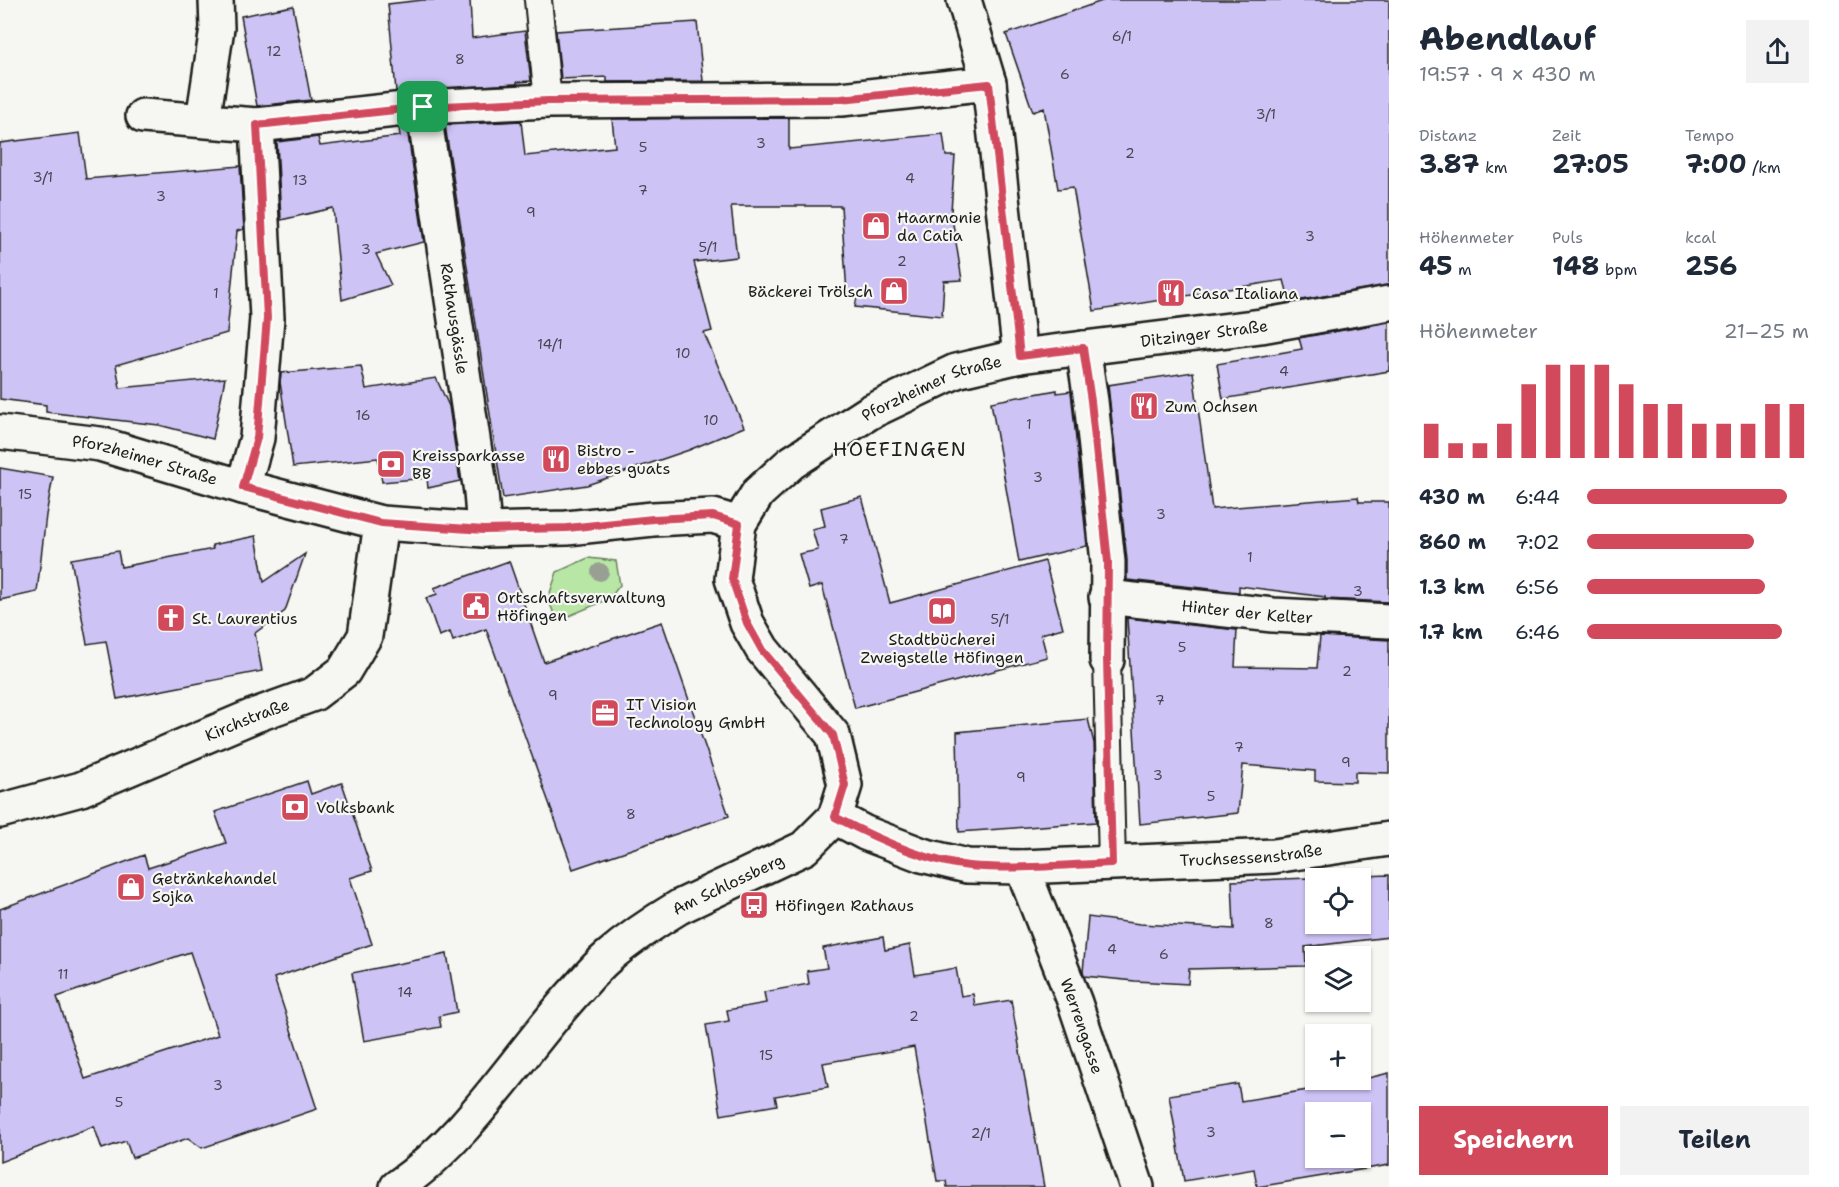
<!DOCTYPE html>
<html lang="de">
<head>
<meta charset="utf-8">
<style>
	:root { --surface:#fff; --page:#f2f2f3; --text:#1f2937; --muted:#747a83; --accent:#d1495b }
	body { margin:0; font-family:"Shantell Sans",sans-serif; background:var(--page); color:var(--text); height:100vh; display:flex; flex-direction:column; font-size:22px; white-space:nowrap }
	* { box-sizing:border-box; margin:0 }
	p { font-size:20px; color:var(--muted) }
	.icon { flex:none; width:33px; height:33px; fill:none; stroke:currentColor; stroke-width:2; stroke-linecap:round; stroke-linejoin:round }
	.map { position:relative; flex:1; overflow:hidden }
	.sheet { display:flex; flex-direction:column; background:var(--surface); width:450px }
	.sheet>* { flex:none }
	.fabs { position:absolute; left:1305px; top:868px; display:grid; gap:12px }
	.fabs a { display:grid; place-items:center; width:66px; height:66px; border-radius:0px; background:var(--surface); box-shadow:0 2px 4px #0004; font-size:30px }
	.pin { position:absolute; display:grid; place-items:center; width:51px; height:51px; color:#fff; margin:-26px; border-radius:12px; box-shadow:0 3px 9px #0006 }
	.round { display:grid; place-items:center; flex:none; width:63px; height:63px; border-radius:0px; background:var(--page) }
	.headline { display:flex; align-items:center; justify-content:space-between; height:102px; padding:0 30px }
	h1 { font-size:33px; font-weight:700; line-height:45px }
	.stats { display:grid; grid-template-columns:repeat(3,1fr); gap:9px; height:102px; padding:6px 30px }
	.stats div { display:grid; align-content:center }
	.stats b { font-size:26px; font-weight:700 }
	.stats small { font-size:16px; font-weight:400 }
	.stats p { font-size:16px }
	.chart { height:168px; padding:12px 30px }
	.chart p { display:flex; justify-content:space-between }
	.chart svg { width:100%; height:108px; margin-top:6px; stroke:var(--accent); stroke-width:6 }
	.cta { display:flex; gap:12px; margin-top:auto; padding:12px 30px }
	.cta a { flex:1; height:69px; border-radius:0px; background:var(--accent); color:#fff; font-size:24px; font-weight:700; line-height:69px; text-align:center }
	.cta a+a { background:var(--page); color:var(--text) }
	ul { padding:0 30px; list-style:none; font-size:20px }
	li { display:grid; grid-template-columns:96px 72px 1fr; align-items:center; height:45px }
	li i { height:15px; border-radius:8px; background:var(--accent) }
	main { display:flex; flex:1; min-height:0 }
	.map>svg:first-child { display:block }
	.green { fill:#b8e7a5; stroke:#6a8260; stroke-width:1.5 }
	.building { fill:#cec3f5; stroke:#1c1c1c; stroke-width:1.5; fill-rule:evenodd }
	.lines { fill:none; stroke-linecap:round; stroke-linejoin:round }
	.lane-casing { stroke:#1c1c1c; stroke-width:30 }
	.street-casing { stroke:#1c1c1c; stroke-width:38 }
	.secondary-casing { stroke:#1c1c1c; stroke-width:38 }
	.lane { stroke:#f6f6f2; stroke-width:26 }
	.street { stroke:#f6f6f2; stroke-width:33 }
	.secondary { stroke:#f6f6f2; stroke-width:33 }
	.tree { fill:#98a093 }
	.route-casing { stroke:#fff; stroke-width:12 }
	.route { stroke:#d1495b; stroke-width:8 }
	.labels { text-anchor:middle; stroke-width:4.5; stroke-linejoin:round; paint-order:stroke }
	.number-label { font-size:14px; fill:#484652 }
	.poi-label { font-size:16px; fill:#1c1c1c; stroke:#f6f6f2; text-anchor:start }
	.street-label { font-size:16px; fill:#1c1c1c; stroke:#f6f6f2 }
	.quarter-label { font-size:20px; letter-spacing:1.5px; fill:#1c1c1c; stroke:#f6f6f2 }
</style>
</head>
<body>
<main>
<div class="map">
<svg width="1389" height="1187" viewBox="0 0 1389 1187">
	<rect width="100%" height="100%" fill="#f6f6f2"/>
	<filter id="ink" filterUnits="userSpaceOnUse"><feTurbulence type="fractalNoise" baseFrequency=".0167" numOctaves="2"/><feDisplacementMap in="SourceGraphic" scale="12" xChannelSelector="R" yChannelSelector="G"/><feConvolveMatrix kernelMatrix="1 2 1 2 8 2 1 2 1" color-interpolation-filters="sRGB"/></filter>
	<g filter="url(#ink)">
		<path class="green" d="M588,558l28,3 4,24 -11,14 -52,22 -9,-22 9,-27z"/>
		<path class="building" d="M423,0h47l2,38 53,-7 6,50 -14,1v2l-121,7 -8,-87z
			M1105,0h284v285l-99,17 -6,-22 -190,31 -21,-124 -15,2 -14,-81 -11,4 -27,-78z
			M293,6l18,94 -54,6 -16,-90z
			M697,22l6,59 -96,1v-5l-46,2 -5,-48z
			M789,118v31l154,-15 3,22h9l-4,55 11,69 -18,1 -2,35 -87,-9 3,-15 -11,1 -6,-87h-110l6,51 -43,5 18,69 -8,2 40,94 -55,23 -102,35 -84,13 -58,-373 76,-4 4,35 90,-9 -3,-28z
			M399,128h8l17,114 -48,12 15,31 -49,15 -9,-92 -52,12 -4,-78 41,-5 2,9 80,-10z
			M80,133l6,46 154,-13 4,63 -7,2 -10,102 -111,32 4,23 105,-10 -12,61 -54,-14 -113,-13v-7l-46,-6v-256z
			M1389,322v49l-166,28 -6,-35 85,-15 -3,-11z
			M361,366l5,23 70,-11 13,28 11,75 -32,7 -1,-10 -45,4 -4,-24 -85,9 -13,-85 1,-9z
			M1193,372l19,137 146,-12 1,5h30v100l-64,-3v-2l-86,-11v6l-112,-12v-20l-19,-175z
			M1057,390v3l14,-2 16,155 -68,16 -28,-160z
			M0,468l53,9 -7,38 -9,77 -37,8z
			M862,497l28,106 155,-42 18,67 -22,6 6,23 -192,51 -33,-123 -13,4 -10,-35 19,-4 -6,-21 13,-3 -4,-18z
			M256,536l8,46 41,-28 -20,57 -30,22 7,38 -145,28 -11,-58 -19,3 -16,-85 47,-8 3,16 92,-18 -1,-4z
			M509,561l35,101 118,-40 67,194 -156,53 -87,-240 -33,12 -3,-9 -11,4 -13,-38 11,-4 -3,-6z
			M1127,618l110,12 -2,37 82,1 3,-32 69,4v133l-34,-1v10l-40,-1v-10l-72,-6 -5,48 -98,11z
			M1088,719l6,24 2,79 -137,10 -2,-100z
			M307,781l4,13 31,-11 30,88 -22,7 22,66 -98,34 43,131 -115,39 -14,-10 -56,20 -6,-17 -24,8 -8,-23 -94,36v-253l144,-54 4,13 78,-25 -11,-31zM190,952l28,83 -133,44 -28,-82z
			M1389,875v62l-84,10 1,19 -117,3 -1,15 -53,-3 -51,-5 -1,-4 5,-55 52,7 94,5 -2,-48zM1316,879h44v45h-44z
			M883,937l2,13 25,-5 5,30 41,-7 5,28 12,-2 2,12 36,-6 33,187h-97l-1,-6h-9l-23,-134 -91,16 5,24 -53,9 2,9 -56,10 -15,-90 23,-4 -2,-11 39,-7 -2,-11 45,-8 -2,-13 20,-3 -4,-20z
			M447,954l10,58 -18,4 2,11 -77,14 -12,-68z
			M1389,1073v92l-132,22 -3,-18 -70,12 -15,-86 69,-11 3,17 109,-18 -1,-2 11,-1zM1316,1113h44v45h-44z"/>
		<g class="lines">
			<g class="lane-casing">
				<path id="lane" d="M538,0l10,101
					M1107,660l5,203"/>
			</g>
			<g class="street-casing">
				<g id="street">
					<path id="s1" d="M423,107l58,385 3,38"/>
					<path d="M143,116l114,9 166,-18 125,-6 293,-2 148,-16"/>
					<path d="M203,120l14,-92 -1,-28"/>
					<path d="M1083,348l8,53 17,161 -1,98"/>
					<path d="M243,487l14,-49 10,-120 -10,-193"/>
					<path id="s2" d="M1106,597l167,18 116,6"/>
					<path id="s3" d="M0,811l81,-22 172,-73 61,-22 30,-23 21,-35 16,-113"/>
					<path id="s4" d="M835,817l30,16 57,22 45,11 55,1 252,-11 115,-17"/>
					<path id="s5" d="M1022,867l53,136 62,184"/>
				</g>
			</g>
			<g class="secondary-casing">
				<g id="secondary">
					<path d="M964,0l25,83 31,273"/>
					<path id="s6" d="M0,432l100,12 143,43 138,36 103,7 83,-2 86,-9 60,-3 26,8"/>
					<path id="s7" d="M397,1187c72,-50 118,-128 176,-193 11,-12 22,-26 35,-37 21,-18 46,-35 71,-50l125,-59 31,-31 10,-32 -12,-50 -71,-86 -15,-26 -15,-44 7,-55 19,-31 33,-30 79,-51 86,-41 64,-15 241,-30 128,-23"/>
				</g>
			</g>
			<use href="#lane" class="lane"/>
			<use href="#street" class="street"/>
			<use href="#secondary" class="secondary"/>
		</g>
		<circle class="tree" cx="600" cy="572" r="9"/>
	</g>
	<g class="lines" filter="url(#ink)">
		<g class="route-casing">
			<path id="route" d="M989,84l31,272 63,-8 8,53 17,161 -1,98 5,203c-47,2 -96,7 -143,3 -43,-4 -96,-29 -134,-49l10,-32 -12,-50 -71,-85 -15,-27 -15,-44 7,-55 -26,-8 -60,3 -86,9 -83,2 -103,-7 -138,-36 14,-49 10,-120 -10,-193 166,-18 125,-6 293,-2z"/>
		</g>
		<use href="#route" class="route"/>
	</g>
	<defs>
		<g id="shop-square" transform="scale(1.5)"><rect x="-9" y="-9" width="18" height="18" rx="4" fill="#d1495b" stroke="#f6f6f2"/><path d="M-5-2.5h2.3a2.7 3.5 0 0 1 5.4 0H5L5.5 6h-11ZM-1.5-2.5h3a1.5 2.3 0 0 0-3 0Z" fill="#fff"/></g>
		<g id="restaurant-square" transform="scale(1.5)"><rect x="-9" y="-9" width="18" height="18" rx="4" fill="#d1495b" stroke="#f6f6f2"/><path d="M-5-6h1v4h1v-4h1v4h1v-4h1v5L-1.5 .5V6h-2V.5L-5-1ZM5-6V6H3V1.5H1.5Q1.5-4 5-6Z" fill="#fff"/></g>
		<g id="bank-square" transform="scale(1.5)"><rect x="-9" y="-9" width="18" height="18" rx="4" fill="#d1495b" stroke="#f6f6f2"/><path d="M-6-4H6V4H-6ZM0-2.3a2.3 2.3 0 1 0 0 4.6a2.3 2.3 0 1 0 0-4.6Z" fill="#fff"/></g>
		<g id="civic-square" transform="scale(1.5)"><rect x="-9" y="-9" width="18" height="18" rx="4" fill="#d1495b" stroke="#f6f6f2"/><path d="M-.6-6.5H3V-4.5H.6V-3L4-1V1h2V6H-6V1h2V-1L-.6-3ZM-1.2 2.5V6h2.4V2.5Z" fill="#fff"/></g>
		<g id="library-square" transform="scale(1.5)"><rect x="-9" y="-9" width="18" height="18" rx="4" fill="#d1495b" stroke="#f6f6f2"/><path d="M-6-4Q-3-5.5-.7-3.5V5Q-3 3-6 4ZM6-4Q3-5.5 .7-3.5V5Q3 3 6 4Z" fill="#fff"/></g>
		<g id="church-square" transform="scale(1.5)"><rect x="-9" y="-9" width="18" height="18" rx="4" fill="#d1495b" stroke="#f6f6f2"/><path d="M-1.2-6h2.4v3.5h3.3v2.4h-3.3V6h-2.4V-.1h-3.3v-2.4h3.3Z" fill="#fff"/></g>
		<g id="office-square" transform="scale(1.5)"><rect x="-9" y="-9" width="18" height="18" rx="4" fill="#d1495b" stroke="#f6f6f2"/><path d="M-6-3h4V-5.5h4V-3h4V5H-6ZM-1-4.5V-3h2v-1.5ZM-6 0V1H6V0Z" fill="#fff"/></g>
		<g id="bus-square" transform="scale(1.5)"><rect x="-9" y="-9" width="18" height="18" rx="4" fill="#d1495b" stroke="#f6f6f2"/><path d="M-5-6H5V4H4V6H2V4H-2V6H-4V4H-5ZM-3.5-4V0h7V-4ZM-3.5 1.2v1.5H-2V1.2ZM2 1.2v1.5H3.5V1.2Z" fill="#fff"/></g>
	</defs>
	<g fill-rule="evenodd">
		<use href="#shop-square" x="876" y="226"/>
		<use href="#shop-square" x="894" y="291"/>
		<use href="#restaurant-square" x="1171" y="293"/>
		<use href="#restaurant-square" x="1144" y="406"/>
		<use href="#restaurant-square" x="556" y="459"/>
		<use href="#bank-square" x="391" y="464"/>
		<use href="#civic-square" x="476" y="606"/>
		<use href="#library-square" x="942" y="611"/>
		<use href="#church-square" x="171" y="618"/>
		<use href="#office-square" x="605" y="713"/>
		<use href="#bank-square" x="295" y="807"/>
		<use href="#shop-square" x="131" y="887"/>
		<use href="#bus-square" x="754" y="905"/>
	</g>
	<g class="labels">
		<g class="number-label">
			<text x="1122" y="41">6/1</text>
			<text x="274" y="56">12</text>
			<text x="460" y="64">8</text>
			<text x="1065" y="79">6</text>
			<text x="1266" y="119">3/1</text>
			<text x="761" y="148">3</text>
			<text x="643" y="152">5</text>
			<text x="1130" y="158">2</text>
			<text x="43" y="182">3/1</text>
			<text x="910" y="183">4</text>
			<text x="300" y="185">13</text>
			<text x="643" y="195">7</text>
			<text x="161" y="201">3</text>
			<text x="531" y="217">9</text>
			<text x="1310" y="241">3</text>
			<text x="708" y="252">5/1</text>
			<text x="366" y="254">3</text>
			<text x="902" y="266">2</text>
			<text x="216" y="298">1</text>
			<text x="550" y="349">14/1</text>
			<text x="683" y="358">10</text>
			<text x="1284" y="376">4</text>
			<text x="363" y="420">16</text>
			<text x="711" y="425">10</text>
			<text x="1029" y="429">1</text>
			<text x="1038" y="482">3</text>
			<text x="25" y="499">15</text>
			<text x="1161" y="519">3</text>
			<text x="844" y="544">7</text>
			<text x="1250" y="562">1</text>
			<text x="1358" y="596">3</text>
			<text x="1000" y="624">5/1</text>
			<text x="1182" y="652">5</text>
			<text x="1347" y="676">2</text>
			<text x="553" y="700">9</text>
			<text x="1160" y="705">7</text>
			<text x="1239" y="752">7</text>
			<text x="1346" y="767">9</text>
			<text x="1158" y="780">3</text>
			<text x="1021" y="782">9</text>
			<text x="1211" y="801">5</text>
			<text x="631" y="819">8</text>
			<text x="1269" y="928">8</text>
			<text x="1112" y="954">4</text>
			<text x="1164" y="959">6</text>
			<text x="63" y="979">11</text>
			<text x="405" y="997">14</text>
			<text x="914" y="1021">2</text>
			<text x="766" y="1060">15</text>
			<text x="218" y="1090">3</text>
			<text x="119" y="1107">5</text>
			<text x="1211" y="1137">3</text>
			<text x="981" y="1138">2/1</text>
		</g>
		<g class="poi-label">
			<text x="897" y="223">Haarmonie<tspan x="897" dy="18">da Catia</tspan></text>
			<text x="873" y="297" text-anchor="end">Bäckerei Trölsch</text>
			<text x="1192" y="299">Casa Italiana</text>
			<text x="1165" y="412">Zum Ochsen</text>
			<text x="577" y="456">Bistro -<tspan x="577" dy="18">ebbes guats</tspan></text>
			<text x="412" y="461">Kreissparkasse<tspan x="412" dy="18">BB</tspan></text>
			<text x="497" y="603">Ortschaftsverwaltung<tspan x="497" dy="18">Höfingen</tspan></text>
			<text x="192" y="624">St. Laurentius</text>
			<text x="942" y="645" text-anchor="middle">Stadtbücherei<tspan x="942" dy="18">Zweigstelle Höfingen</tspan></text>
			<text x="626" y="710">IT Vision<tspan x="626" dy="18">Technology GmbH</tspan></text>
			<text x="316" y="813">Volksbank</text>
			<text x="152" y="884">Getränkehandel<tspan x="152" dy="18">Sojka</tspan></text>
			<text x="775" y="911">Höfingen Rathaus</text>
		</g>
		<g class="street-label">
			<text dy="6" stroke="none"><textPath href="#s1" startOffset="214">Rathausgässle</textPath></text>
			<text dy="6" stroke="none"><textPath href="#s7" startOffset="1432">Ditzinger Straße</textPath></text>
			<text dy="6" stroke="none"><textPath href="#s7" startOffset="1152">Pforzheimer Straße</textPath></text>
			<text dy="6" stroke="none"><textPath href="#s6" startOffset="148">Pforzheimer Straße</textPath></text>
			<text dy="6" stroke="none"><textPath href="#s2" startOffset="142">Hinter der Kelter</textPath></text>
			<text dy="6" stroke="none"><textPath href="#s3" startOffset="264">Kirchstraße</textPath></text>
			<text dy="6" stroke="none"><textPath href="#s4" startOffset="426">Truchsessenstraße</textPath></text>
			<text dy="6" stroke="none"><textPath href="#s7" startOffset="454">Am Schlossberg</textPath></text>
			<text dy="6" stroke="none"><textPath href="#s5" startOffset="170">Werrengasse</textPath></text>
		</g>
		<g class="quarter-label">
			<text x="900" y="456">HOEFINGEN</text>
		</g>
	</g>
</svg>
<div class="fabs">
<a><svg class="icon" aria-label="locate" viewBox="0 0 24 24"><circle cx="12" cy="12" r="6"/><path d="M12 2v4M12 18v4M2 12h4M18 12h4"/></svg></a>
<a><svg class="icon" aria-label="layers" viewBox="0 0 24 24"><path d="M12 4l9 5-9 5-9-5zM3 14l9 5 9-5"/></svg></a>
<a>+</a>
<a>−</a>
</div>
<div class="pin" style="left:423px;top:107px;background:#1e9e55"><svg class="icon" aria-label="arrive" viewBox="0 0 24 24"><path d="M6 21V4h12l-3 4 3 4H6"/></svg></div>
</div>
<section class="sheet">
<div class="headline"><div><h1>Abendlauf</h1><p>19:57 · 9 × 430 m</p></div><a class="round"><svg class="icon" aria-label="share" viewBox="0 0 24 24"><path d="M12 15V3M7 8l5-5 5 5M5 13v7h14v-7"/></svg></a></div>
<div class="stats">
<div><p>Distanz</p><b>3.87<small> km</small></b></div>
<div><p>Zeit</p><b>27:05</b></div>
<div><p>Tempo</p><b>7:00<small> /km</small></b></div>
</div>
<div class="stats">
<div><p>Höhenmeter</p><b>45<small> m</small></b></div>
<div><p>Puls</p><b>148<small> bpm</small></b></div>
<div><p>kcal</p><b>256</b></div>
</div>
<div class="chart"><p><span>Höhenmeter</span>21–25 m</p>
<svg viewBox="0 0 160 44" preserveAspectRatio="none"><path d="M5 44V30M15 44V38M25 44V38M35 44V30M45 44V14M55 44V6M65 44V6M75 44V6M85 44V14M95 44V22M105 44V22M115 44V30M125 44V30M135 44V30M145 44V22M155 44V22"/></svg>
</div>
<ul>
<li><b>430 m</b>6:44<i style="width:90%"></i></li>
<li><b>860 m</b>7:02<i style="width:75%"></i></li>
<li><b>1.3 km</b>6:56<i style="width:80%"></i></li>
<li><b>1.7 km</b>6:46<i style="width:88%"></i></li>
</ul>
<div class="cta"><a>Speichern</a><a>Teilen</a></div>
</section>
</main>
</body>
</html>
